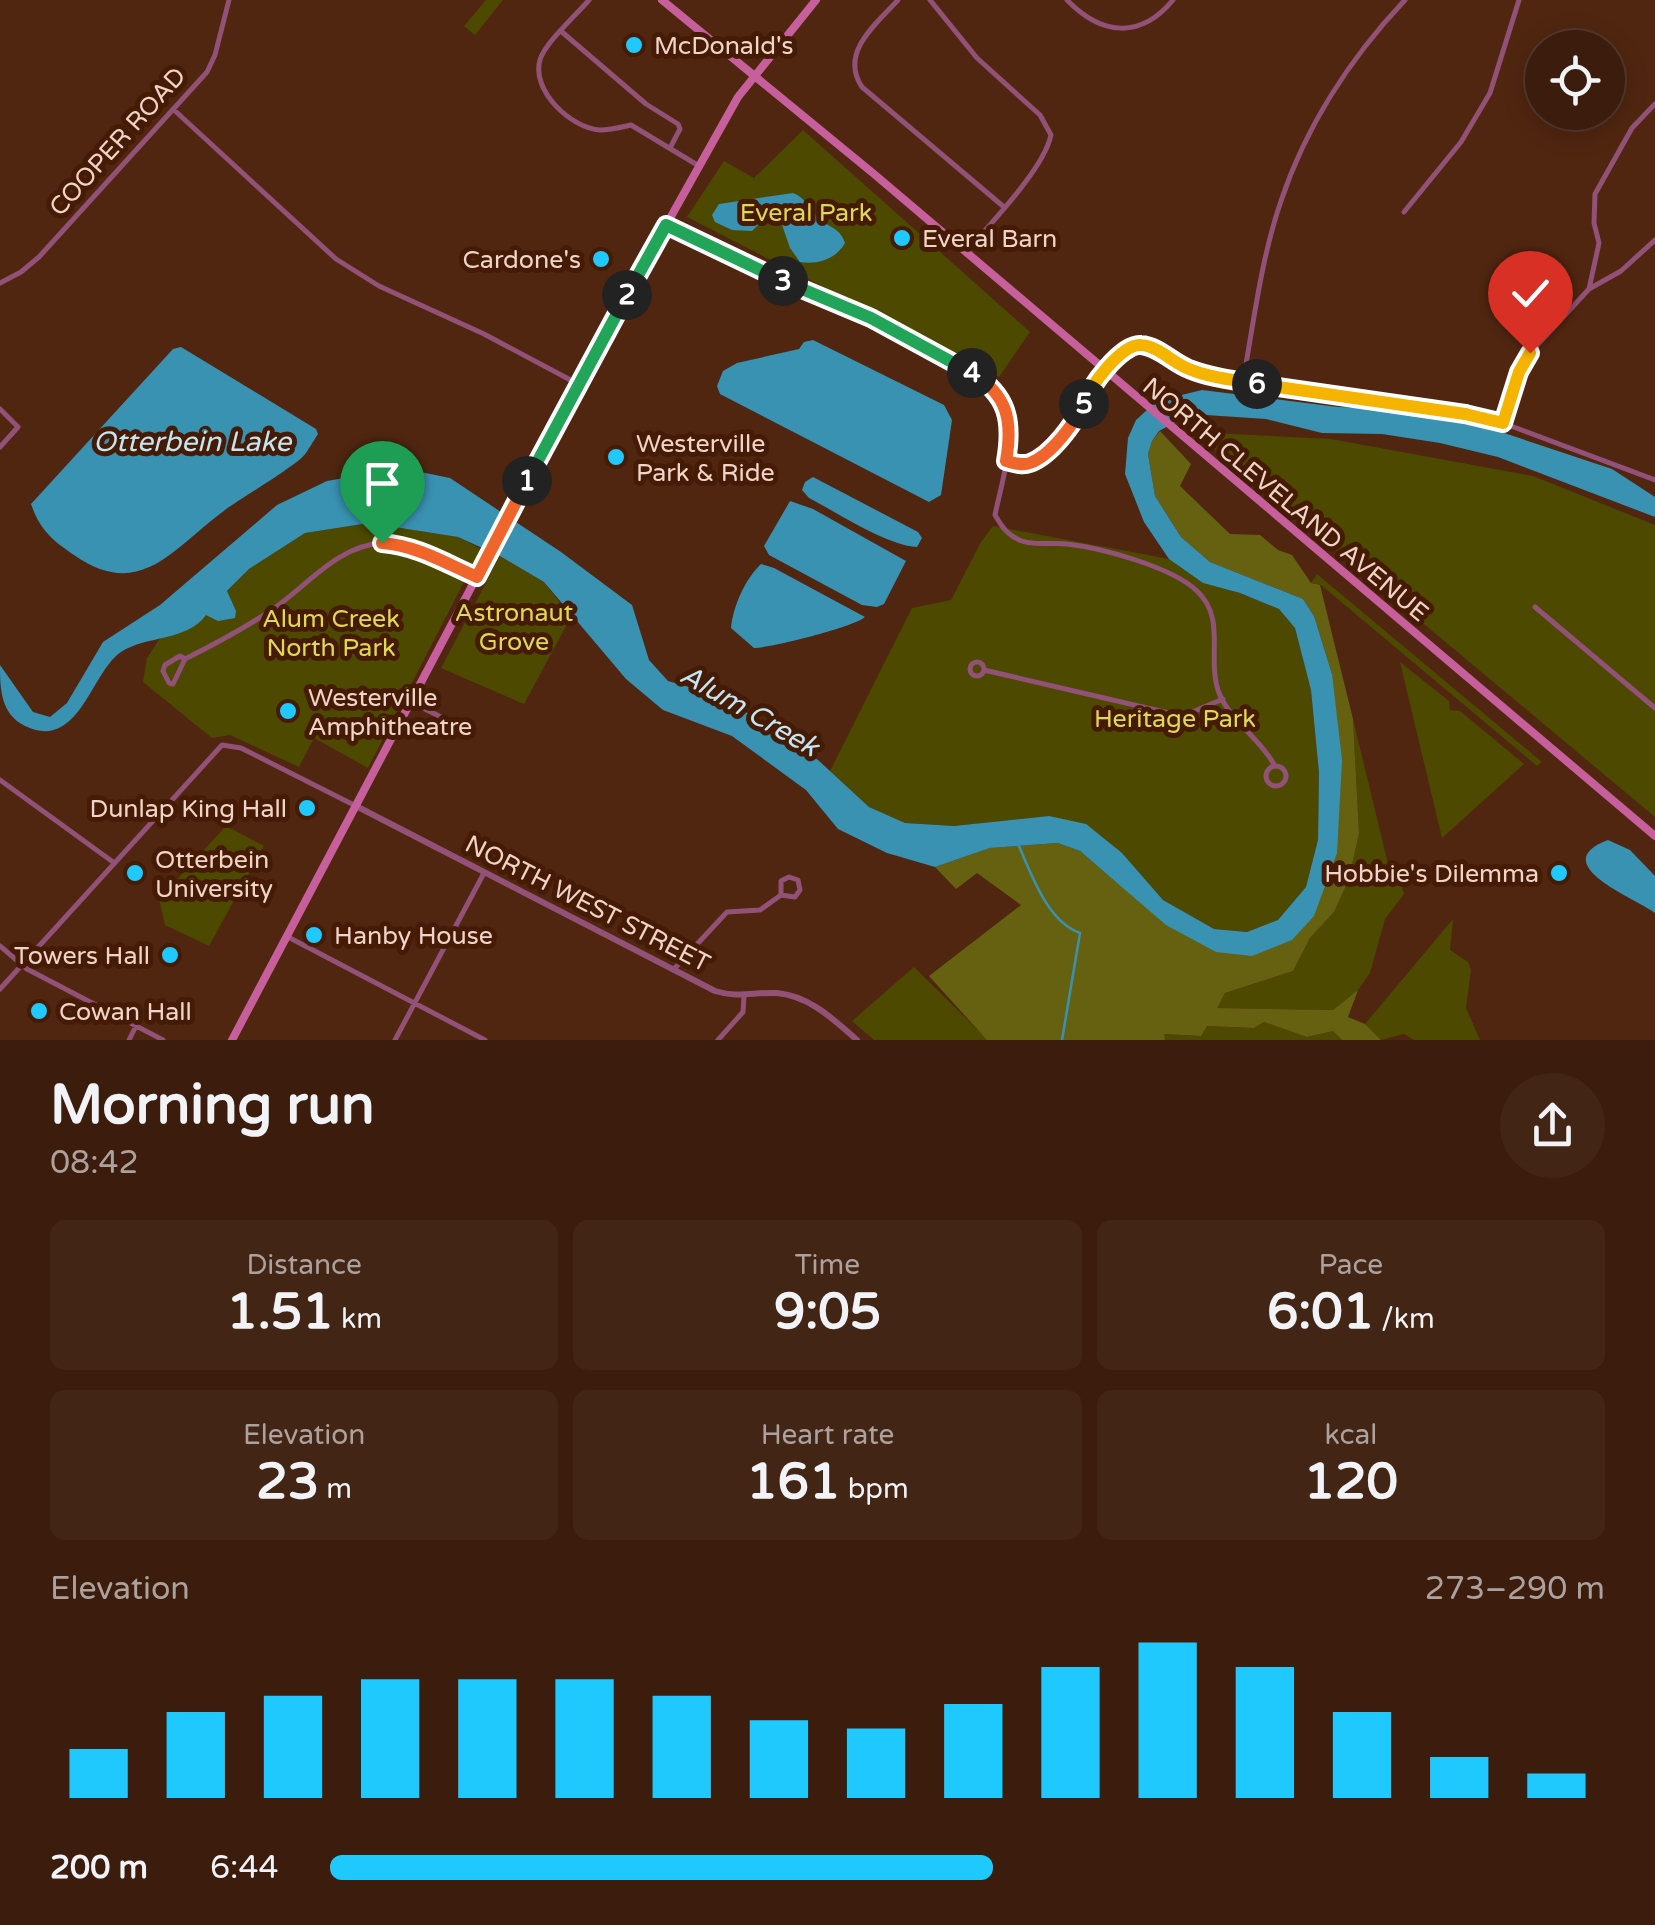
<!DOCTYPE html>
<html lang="en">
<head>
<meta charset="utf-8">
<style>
	:root { --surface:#3c1c0c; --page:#432515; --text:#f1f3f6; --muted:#aca19d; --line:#553a2d; --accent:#1fc9fd }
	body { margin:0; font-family:"Varela Round",sans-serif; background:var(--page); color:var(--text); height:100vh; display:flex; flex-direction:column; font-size:38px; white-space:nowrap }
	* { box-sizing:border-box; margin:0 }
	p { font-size:32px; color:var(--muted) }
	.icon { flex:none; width:55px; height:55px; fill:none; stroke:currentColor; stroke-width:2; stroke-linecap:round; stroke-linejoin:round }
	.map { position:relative; height:1040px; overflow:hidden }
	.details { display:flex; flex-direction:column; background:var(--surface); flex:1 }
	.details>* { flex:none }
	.buttons { position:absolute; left:1525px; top:30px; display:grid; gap:20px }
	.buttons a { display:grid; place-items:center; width:100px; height:100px; border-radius:50%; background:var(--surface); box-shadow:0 5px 25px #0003,0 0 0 2px var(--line); font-size:50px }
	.pin { position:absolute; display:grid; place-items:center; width:85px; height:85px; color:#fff; margin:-102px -42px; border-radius:50% 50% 50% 0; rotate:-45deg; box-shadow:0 0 10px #0007 }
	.pin .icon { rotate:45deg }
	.km { position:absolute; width:50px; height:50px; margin:-25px; border-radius:50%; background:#222; color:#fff; font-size:28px; line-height:50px; text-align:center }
	.round { display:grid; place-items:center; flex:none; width:105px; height:105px; border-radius:52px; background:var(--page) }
	.head { display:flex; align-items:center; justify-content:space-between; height:170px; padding:0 50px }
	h1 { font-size:55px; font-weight:700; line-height:75px }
	.stats { display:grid; grid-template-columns:repeat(3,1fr); gap:15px; height:170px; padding:10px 50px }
	.stats div { display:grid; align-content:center; border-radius:15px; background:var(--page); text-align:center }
	.stats b { font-size:50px; font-weight:700 }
	.stats small { font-size:28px; font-weight:400 }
	.stats p { font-size:28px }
	.chart { height:280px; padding:20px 50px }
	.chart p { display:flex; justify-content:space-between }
	.chart svg { width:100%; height:180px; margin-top:10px; stroke:var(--accent); stroke-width:6 }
	ul { padding:0 50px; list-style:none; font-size:32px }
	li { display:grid; grid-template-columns:160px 120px 1fr; align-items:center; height:75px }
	li i { height:25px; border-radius:12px; background:var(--accent) }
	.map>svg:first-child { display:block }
	.green { fill:#4d4900 }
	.forest { fill:#666110 }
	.water { fill:#3992b2 }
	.pier { fill:#502610 }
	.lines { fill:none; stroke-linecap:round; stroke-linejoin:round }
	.stream { stroke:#3992b2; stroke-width:2.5 }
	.minor { stroke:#925177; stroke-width:5 }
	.tertiary { stroke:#925177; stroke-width:6 }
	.secondary { stroke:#c65f9c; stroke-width:8 }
	.split-1-casing { stroke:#fff; stroke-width:20 }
	.split-2-casing { stroke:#fff; stroke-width:20 }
	.split-3-casing { stroke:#fff; stroke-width:20 }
	.split-4-casing { stroke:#fff; stroke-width:20 }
	.split-5-casing { stroke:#fff; stroke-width:20 }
	.split-6-casing { stroke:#fff; stroke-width:20 }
	.split-7-casing { stroke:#fff; stroke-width:20 }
	.split-8-casing { stroke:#fff; stroke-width:20 }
	.split-1 { stroke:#f0652b; stroke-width:12 }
	.split-2 { stroke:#22a559; stroke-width:12 }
	.split-3 { stroke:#22a559; stroke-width:12 }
	.split-4 { stroke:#22a559; stroke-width:12 }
	.split-5 { stroke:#f0652b; stroke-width:12 }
	.split-6 { stroke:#f5b400; stroke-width:12 }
	.split-7 { stroke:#f5b400; stroke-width:12 }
	.split-8 { stroke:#f5b400; stroke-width:12 }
	.poi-dot { fill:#1fc9fd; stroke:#451b05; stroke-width:4 }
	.labels { text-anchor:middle; stroke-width:10; stroke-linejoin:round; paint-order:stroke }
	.poi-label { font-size:25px; fill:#f1d4c8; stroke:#451b05; text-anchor:start }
	.street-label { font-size:25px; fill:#f1d4c8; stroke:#451b05 }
	.park-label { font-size:25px; fill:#e1d852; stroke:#451b05 }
	.water-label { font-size:28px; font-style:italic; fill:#c5e5f2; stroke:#451b05 }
</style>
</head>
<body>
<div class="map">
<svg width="1655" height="1040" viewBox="0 0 1655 1040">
	<rect width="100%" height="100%" fill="#502610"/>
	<path class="green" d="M486,0h17l-28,35 -11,-9z
		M803,130l227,202 -31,45 -312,-160 37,-56 30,17z
		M1194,432l137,7 202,37 122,49v292z
		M369,523l89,14 23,12 -113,219 -54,-30 -15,29 -69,-32 -18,3 -69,-56 4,-24 31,-47h58l-9,-19 22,-23 56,-36z
		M993,526l176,33 34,24 37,10 39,16 16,19 16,62 8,83 -1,68 -12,46 -28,33 -31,12 -33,-3 -51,-29 -41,-47 -73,-37 -95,10 -49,-3 -36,-16 -39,-36 82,-163 39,-8 30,-58z
		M500,556l44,26 27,35 -47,87 -83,-36z
		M1317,574l225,188 -5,4 -216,-181 -10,-2z
		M1400,662l49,39 1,9 10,1 64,53 -82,74z
		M1353,719l36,149 9,5 6,21 -19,25 -15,54 -12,17 -25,20 -117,-2 9,-15 68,-22 17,-33 24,-26 15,-33 10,-46z
		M226,826l38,20 -55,100 -44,-21 -6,-26z
		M1453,919l-3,31 18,12 3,8 -5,38 14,32h-66l-10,-6 -23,6 -16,-16z
		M914,967l74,73h-114l-22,-19z
		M1264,1022l43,15 26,-6 9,9h-177l-2,-6 37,2 7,-10 47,2z"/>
	<path class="forest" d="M1160,431l31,33 -11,22 50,48 30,1 18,15 14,5 19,28 9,2 33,134 6,114 -10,46 -15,33 -24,26 -17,33 -68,22 -8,15 116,2 25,-20 -10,27 17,7 16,16h-39l-9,-9 -26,6 -43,-15 -10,6 -47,-2 -6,10 -37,-2 1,6h-178l-58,-64 92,-71 -44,-32 -21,16 -21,-22 55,-19 68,-5 22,8 34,29 102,72 98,-36 18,-242 -18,-58 -11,-17 -93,-37 -29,-25 -26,-41 -7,-42 4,-13z"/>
	<path class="water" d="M793,193c13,5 14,14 23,23 11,11 24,11 29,27 -9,16 -27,22 -45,19l-10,-14 -10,-29h-16l-12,12 -20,-1 -17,-8 -3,-7 7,-11z
		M813,340l131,65 8,15 -11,75 -12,7 -209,-108 -3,-8 6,-15 14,-8 62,-14 5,-7z
		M181,347l135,82 2,5c-4,6 -8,13 -12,19 -8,12 -65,45 -81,57 -51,37 -84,92 -151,45 -22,-15 -34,-25 -43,-51l142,-155z
		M1202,390l136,17 57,2 70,11 147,49 43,28v20l-157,-60 -58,-14 -58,-9 -60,-1 -56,-14 -60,-4 -9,5 -19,1 -19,10 -7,10 -4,13 7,42 26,41 29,25 93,37 11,17 18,58 10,86 -5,93 -23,63 -22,24 -40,16 -36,-4 -50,-27 -86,-74 -22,-8 -68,5 -55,19 -48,-14 -49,-24 -32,-39 -74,-54 -69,-26 -37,-31 -82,-97 -44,-26 -42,-19 -89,-14 -64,10 -56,36 -22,22 9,20 -1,7 -17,3 -12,-6c-20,27 -59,20 -85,37 -30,20 -42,100 -96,74 -24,-12 -25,-36 -25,-61l33,47 17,5 17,-14 36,-61 57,-37 117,-100 50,-24 74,-13 49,10 111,74 71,53 17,55 19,21 41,12 52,27 57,40 51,47 36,16 49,3 95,-10 37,8 36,29 41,47 51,29 33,3 31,-12 28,-33 12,-47 1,-67 -8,-83 -16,-62 -16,-19 -39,-16 -37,-10 -34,-24 -25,-37 -19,-48 3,-36 8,-18 21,-19z
		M813,477l105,55 4,6 -5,9c-29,-1 -81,-35 -108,-49l-7,-8 3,-8z
		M790,501l23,8 93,52 -22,43 -7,3 -15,-2 -93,-50 -5,-9z
		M761,564l13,4 91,49c-11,10 -95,31 -111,31l-23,-20c2,-21 14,-49 30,-64z
		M1608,840l22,10 25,26v37c-18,-14 -111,-49 -47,-73z"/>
	<path class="pier" d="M503,508l16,10 -22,42 -18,-6z"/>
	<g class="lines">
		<path class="stream" d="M1019,846c13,30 29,76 61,87l-18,107"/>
		<path class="minor" d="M589,0c-12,14 -45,44 -49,60 -9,31 31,68 60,70 10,0 22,-3 31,-5l68,41
			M898,0c-22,24 -59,53 -36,87l142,120
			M930,0l47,58 63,57 11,20c-7,34 -62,90 -85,117
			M1067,0c34,35 73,40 106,0
			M562,32l84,72 32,20 2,5 -10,19
			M173,109l163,150 43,27 105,48 94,50
			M1404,212l57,-70 29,-49 29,-93
			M667,226c106,55 229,89 326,161 29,39 11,84 2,128 7,12 13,21 27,26 13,5 31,1 45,3 35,4 105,23 130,47 30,28 9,67 22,102 12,29 41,45 56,73
			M0,283l21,-11 18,-15 168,-185 8,-17 14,-55
			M1589,289l10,-46 -5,-20 1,-29 37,-66 23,-24
			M1243,381c11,-60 18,-122 38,-180 25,-75 70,-144 124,-201
			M0,409l18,18 -18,20
			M1075,415l-2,-6 6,-11 7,-2 38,-46 20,-5 57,28 114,21 101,11 87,18 152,57
			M1503,423l16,-51 11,-19 59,-64 32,-18 34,-31
			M1006,461c8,2 16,5 24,2 20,-7 51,-47 56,-67
			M1535,607l120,101
			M185,659l-12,25 -4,-1 -6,-12 2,-6 15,-9 5,3c30,-15 60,-31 88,-50 34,-23 65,-64 110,-66 34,-1 65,21 94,34
			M970 669a7 7 0 1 1 14 0a7 7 0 1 1-14 0Z
			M984,670l189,44 10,2 40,-17
			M411,702l56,28
			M1266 776a10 10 0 1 1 20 0a10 10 0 1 1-20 0Z
			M0,780l113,82
			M288,937l197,103
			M0,946l27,23 136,71
			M673,970l54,-58 33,-2 21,-15v-14l8,-4 9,3 2,10 -5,7 -14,-2
			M0,989l222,-244 19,3 113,57
			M129,1040l7,-14
			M395,1040l89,-167
			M718,1040l25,-28 1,-16"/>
		<path class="tertiary" d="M356,806l359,185c22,7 39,1 62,2 33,3 57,27 80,47"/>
		<path class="secondary" d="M662,0l212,174 781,662
			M232,1040l372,-704 134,-239 78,-97"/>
	</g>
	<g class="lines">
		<g class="split-1-casing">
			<path id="split-1" d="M382,543c36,3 63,20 95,34l50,-96"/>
		</g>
		<g class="split-2-casing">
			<path id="split-2" d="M527,481l100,-186"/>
		</g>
		<g class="split-3-casing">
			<path id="split-3" d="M627,295l39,-70 117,56"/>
		</g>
		<g class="split-4-casing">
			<path id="split-4" d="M783,281l88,37 101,55"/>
		</g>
		<g class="split-5-casing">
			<path id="split-5" d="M972,373c36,22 41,48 34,88 8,2 16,5 24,2 22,-8 44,-40 54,-59"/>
		</g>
		<g class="split-6-casing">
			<path id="split-6" d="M1084,404c4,-16 38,-61 57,-59 17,1 32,18 48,24 21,9 46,11 68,15"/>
		</g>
		<g class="split-7-casing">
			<path id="split-7" d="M1257,384l208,30"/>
		</g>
		<g class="split-8-casing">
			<path id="split-8" d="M1465,414l38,9 16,-51 11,-19"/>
		</g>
		<use href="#split-1" class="split-1"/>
		<use href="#split-2" class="split-2"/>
		<use href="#split-3" class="split-3"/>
		<use href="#split-4" class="split-4"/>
		<use href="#split-5" class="split-5"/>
		<use href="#split-6" class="split-6"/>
		<use href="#split-7" class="split-7"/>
		<use href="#split-8" class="split-8"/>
	</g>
	<g class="poi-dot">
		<circle cx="634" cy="45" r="10"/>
		<circle cx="902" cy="238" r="10"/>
		<circle cx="601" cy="259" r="10"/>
		<circle cx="616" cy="457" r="10"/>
		<circle cx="288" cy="711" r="10"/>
		<circle cx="307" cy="808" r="10"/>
		<circle cx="135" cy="873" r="10"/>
		<circle cx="1559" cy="873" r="10"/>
		<circle cx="314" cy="935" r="10"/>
		<circle cx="170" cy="955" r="10"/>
		<circle cx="39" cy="1011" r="10"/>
	</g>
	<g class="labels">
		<g class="poi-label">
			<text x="654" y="54">McDonald's</text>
			<text x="922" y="247">Everal Barn</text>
			<text x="581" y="268" text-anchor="end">Cardone's</text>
			<text x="636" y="452">Westerville<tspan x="636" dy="29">Park &amp; Ride</tspan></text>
			<text x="308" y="706">Westerville<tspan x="308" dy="29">Amphitheatre</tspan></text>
			<text x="287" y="817" text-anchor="end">Dunlap King Hall</text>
			<text x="155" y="868">Otterbein<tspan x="155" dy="29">University</tspan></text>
			<text x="1539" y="882" text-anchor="end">Hobbie's Dilemma</text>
			<text x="334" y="944">Hanby House</text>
			<text x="150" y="964" text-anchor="end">Towers Hall</text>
			<text x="59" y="1020">Cowan Hall</text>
		</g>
		<g class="street-label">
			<text transform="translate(117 141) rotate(-48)" y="9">COOPER ROAD</text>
			<text transform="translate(1286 499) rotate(40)" y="9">NORTH CLEVELAND AVENUE</text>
			<text transform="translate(588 903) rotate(27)" y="9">NORTH WEST STREET</text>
		</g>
		<g class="park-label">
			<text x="806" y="221">Everal Park</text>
			<text x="514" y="621">Astronaut<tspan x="514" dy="29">Grove</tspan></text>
			<text x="331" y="627">Alum Creek<tspan x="331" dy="29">North Park</tspan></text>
			<text x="1175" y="727">Heritage Park</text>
		</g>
		<g class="water-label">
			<text x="192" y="451">Otterbein Lake</text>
			<text transform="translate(750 710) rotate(30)" y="10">Alum Creek</text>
		</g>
	</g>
</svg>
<div class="buttons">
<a><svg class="icon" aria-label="locate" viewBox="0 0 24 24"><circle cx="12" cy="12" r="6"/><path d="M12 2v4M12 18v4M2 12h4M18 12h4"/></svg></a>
</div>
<div class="pin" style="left:382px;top:543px;background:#1e9e55"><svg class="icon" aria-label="arrive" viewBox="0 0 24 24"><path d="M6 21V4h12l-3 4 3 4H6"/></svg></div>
<div class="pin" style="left:1530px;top:353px;background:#d93025"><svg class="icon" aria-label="check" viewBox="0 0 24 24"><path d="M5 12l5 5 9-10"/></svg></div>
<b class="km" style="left:527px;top:481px">1</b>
<b class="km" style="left:627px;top:295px">2</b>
<b class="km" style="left:783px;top:281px">3</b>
<b class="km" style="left:972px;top:373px">4</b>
<b class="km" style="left:1084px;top:404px">5</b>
<b class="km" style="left:1257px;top:384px">6</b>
</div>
<section class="details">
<div class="head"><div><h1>Morning run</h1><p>08:42</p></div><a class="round"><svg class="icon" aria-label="share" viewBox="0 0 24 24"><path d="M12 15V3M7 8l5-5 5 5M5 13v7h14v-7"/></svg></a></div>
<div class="stats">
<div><p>Distance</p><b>1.51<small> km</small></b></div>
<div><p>Time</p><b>9:05</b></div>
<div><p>Pace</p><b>6:01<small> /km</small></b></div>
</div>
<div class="stats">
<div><p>Elevation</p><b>23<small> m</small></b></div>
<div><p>Heart rate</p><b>161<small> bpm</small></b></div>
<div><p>kcal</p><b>120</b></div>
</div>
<div class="chart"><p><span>Elevation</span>273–290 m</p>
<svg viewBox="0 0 160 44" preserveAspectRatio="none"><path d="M5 44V32M15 44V23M25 44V19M35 44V15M45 44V15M55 44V15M65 44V19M75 44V25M85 44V27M95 44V21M105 44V12M115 44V6M125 44V12M135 44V23M145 44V34M155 44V38"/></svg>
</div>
<ul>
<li><b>200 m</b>6:44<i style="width:52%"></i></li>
</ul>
</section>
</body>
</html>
